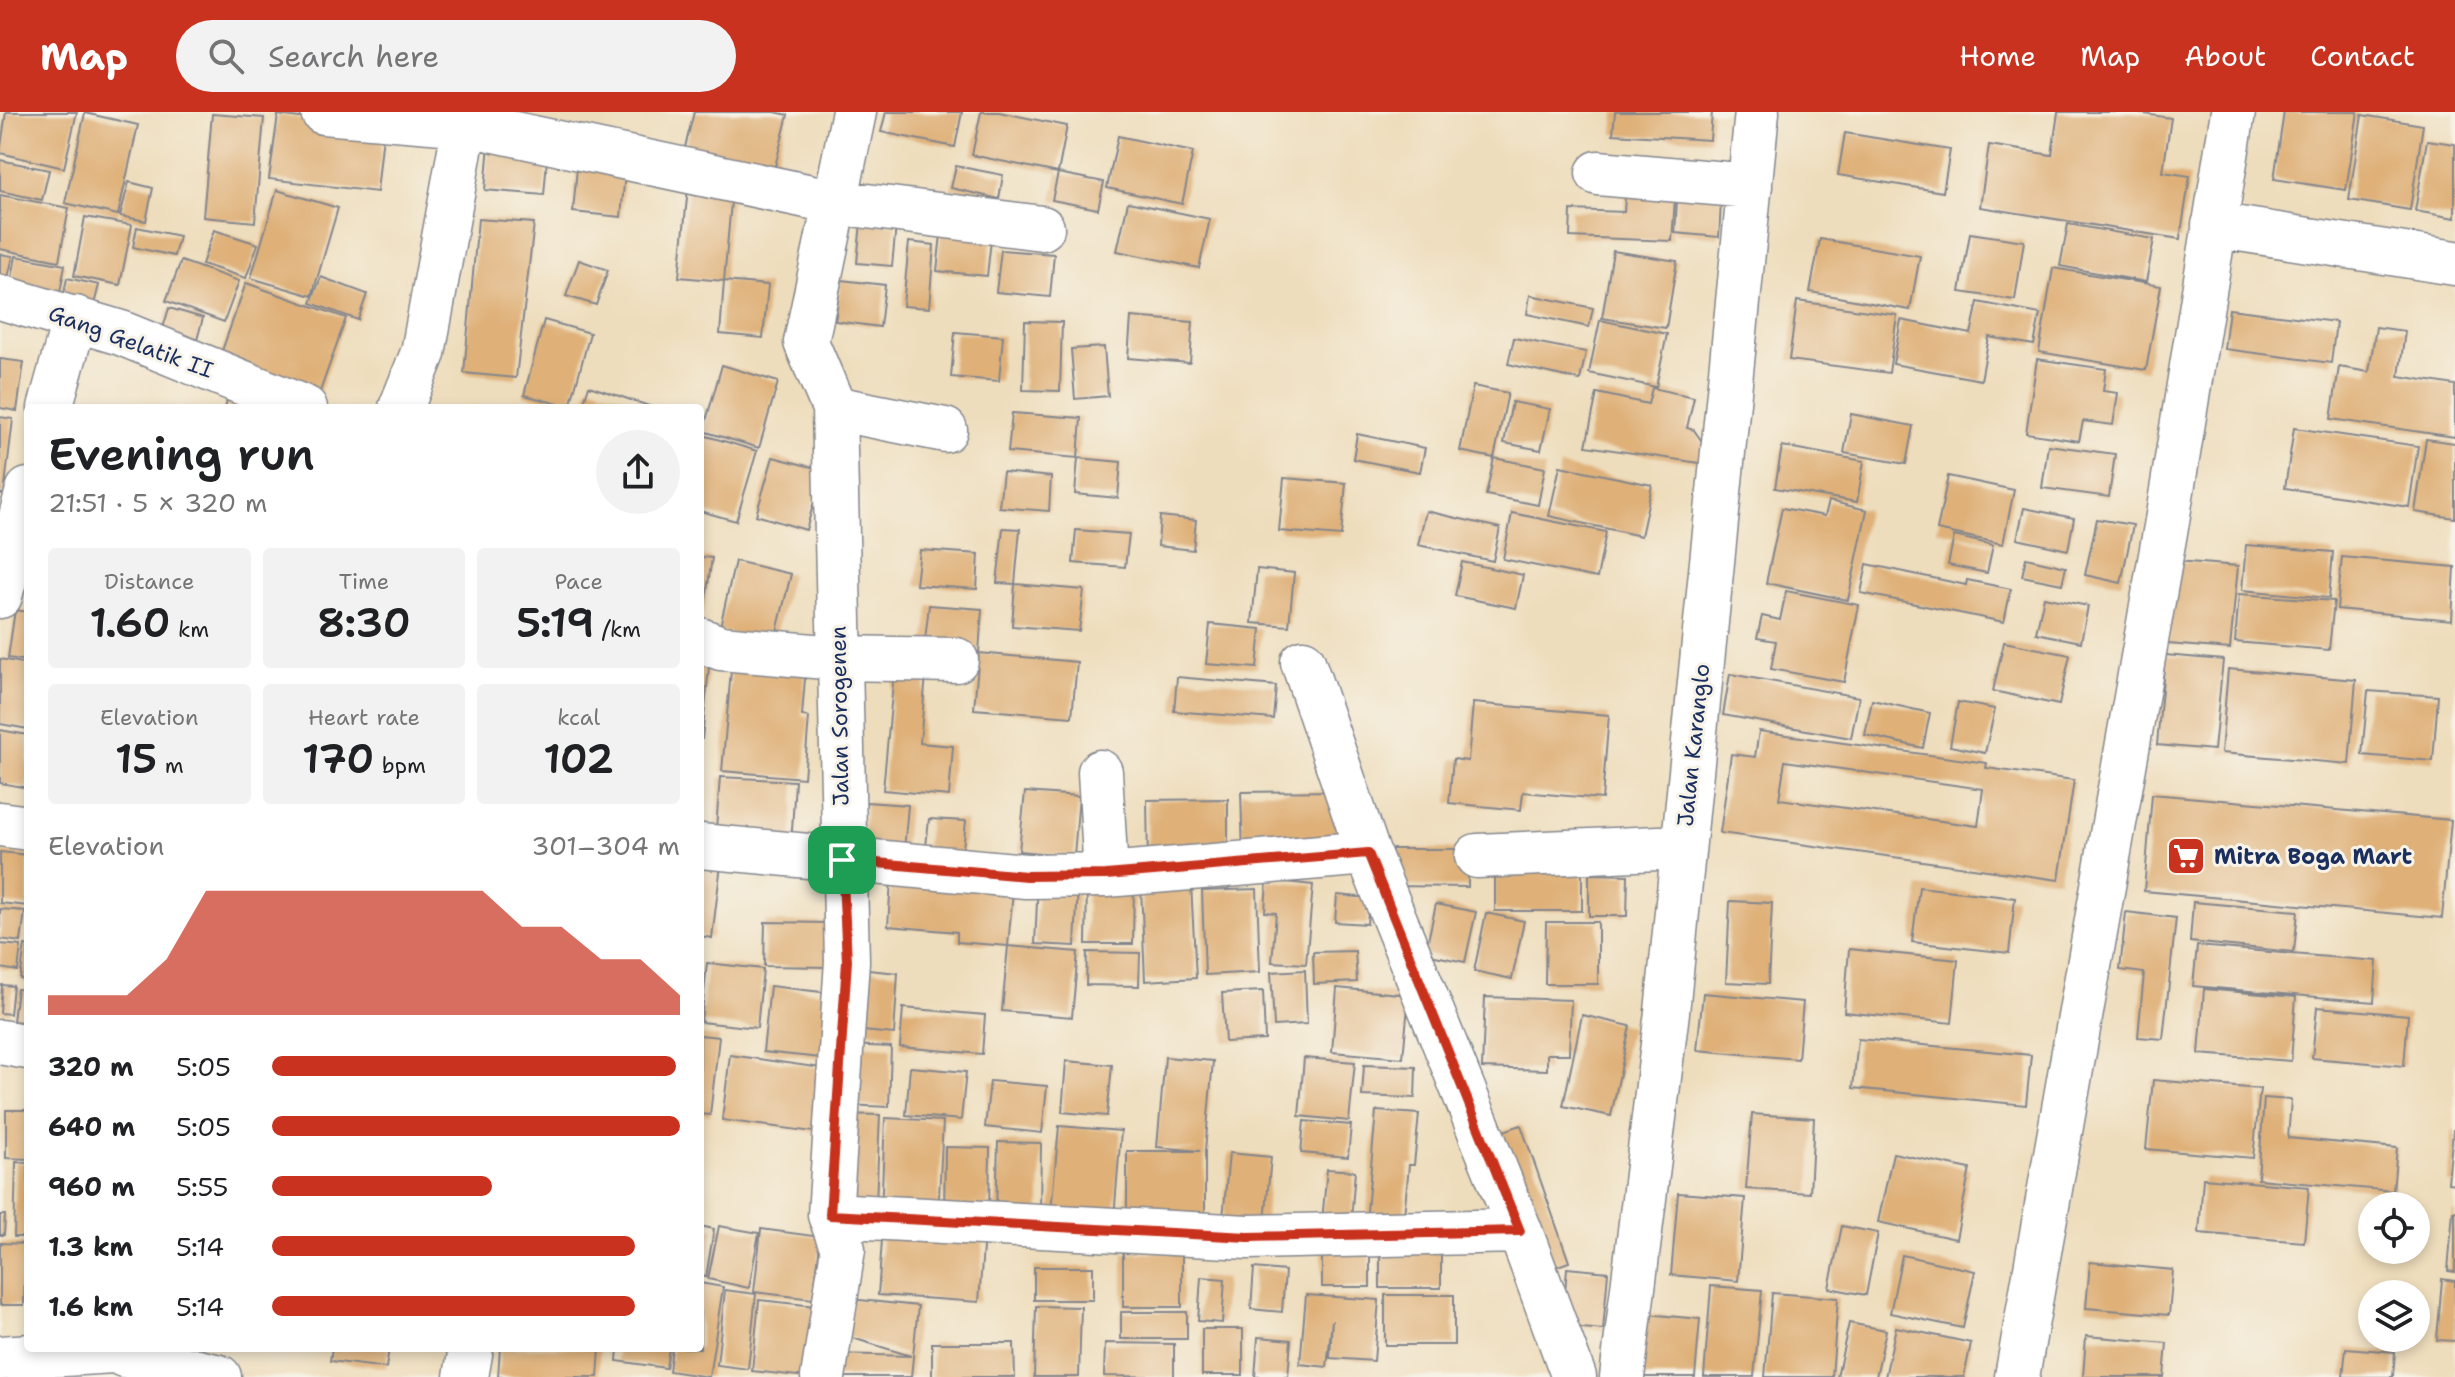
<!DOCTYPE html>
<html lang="en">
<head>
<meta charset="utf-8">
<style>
	:root { --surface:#fff; --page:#f2f2f2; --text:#202124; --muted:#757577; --accent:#c8321e }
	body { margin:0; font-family:"Shantell Sans",sans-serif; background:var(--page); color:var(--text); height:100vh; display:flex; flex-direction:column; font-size:30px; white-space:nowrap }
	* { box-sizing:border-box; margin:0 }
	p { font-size:26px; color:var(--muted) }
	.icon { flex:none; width:44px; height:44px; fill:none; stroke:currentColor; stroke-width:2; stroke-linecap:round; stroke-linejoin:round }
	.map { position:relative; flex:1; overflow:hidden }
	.details { position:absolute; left:24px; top:292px; width:680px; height:948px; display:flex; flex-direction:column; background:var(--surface); border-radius:8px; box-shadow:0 4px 12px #0003 }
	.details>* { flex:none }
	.fabs { position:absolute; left:2358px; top:1080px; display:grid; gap:16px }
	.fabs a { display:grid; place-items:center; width:72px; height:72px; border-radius:50%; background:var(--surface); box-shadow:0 4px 12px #0003; font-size:40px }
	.pin { position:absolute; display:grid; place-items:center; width:68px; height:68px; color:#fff; margin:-34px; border-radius:16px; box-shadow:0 4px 12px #0006 }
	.round { display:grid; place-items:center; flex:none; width:84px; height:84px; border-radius:42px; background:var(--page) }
	.overview { display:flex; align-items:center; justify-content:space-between; height:136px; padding:0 24px }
	h1 { font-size:44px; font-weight:600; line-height:60px }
	.figures { display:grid; grid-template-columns:repeat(3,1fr); gap:12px; height:136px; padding:8px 24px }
	.figures div { display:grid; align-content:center; border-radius:8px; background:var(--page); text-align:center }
	.figures b { font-size:40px; font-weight:600 }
	.figures small { font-size:22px; font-weight:400 }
	.figures p { font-size:22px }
	.chart { height:224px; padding:16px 24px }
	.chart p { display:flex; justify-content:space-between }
	.chart svg { width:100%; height:144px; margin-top:8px; fill:var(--accent); opacity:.7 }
	ul { padding:0 24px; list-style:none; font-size:26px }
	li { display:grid; grid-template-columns:128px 96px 1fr; align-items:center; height:60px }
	li i { height:20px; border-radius:10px; background:var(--accent) }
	header { display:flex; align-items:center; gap:48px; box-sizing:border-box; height:112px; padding:0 40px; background:var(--accent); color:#fff }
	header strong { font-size:38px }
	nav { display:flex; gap:44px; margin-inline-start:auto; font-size:28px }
	.search { width:560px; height:72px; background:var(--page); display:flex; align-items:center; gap:20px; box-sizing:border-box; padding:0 28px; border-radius:44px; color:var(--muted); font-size:30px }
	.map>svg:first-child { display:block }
	.building { fill:#dfb179; fill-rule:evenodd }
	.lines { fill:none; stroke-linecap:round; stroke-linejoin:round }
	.minor-casing { stroke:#84868d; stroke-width:47 }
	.minor { stroke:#fff; stroke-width:44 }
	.route-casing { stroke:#fff; stroke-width:16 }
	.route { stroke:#c8321e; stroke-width:10 }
	.labels { text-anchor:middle; stroke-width:6; stroke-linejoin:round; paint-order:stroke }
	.street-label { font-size:22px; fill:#1b2f5e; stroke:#f7f3e8 }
	.poi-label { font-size:22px; font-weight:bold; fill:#1b2f5e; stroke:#f7f3e8; text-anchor:start }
</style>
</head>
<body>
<header>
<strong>Map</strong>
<div class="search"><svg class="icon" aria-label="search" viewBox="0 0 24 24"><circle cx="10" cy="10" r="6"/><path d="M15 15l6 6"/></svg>Search here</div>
<nav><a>Home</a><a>Map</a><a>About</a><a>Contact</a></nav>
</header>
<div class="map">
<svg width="2455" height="1265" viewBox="0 0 2455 1265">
	<rect width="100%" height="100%" fill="#f7f3e8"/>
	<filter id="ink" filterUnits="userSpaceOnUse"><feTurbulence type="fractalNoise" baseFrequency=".0125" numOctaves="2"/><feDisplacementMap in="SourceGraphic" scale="16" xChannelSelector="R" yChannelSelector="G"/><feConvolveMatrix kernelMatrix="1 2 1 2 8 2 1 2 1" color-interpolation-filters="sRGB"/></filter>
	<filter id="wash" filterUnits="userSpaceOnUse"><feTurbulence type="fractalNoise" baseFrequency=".006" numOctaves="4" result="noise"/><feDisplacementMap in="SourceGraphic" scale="32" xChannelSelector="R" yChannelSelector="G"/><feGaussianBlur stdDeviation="1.8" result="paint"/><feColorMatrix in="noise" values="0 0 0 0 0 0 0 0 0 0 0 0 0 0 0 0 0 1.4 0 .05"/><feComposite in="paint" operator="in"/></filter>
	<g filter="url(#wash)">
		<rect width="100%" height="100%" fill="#eeddbc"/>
		<g id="blocks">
			<path class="building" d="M6,0h71l-13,56 -64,-15z
				M694,0h81l13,3 -16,63 -89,-23z
				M886,0h76l-7,35 -74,-15z
				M981,0h18l68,14 -9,47 -86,-18z
				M1615,0h97l-2,28 -97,-6z
				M2058,0h73l40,6 -8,54 27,4 -10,63 -200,-32 9,-62 63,10z
				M2284,0h74l-12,78 -72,-11z
				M85,1l53,12 -20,90 -53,-12z
				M212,2l52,4 -9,104 -52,-5z
				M278,3l65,9 41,1 -7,67 -108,-13z
				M2362,3l61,10 -13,85 -61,-10z
				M1845,21l105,17 -7,42 -105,-17z
				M1118,24l75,16 -11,52 -75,-16z
				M2427,28l28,4v74l-40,-7z
				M489,32l59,4 -4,47 -59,-5z
				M0,48l49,10 -7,30 -42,-9z
				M956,54l47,9 -4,24 -48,-11z
				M577,55l48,5 -4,45 -48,-5z
				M1058,61l46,9 -6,27 -46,-9z
				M1626,69l50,3 -4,57 -102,-4 1,-27 53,2z
				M129,70l24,6 -7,33 -26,-5z
				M1678,72l44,2 -3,51 -44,-4z
				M688,76l44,3 -8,90 -45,-4z
				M277,78l61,18 -26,88 -61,-18z
				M0,83l69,13 -10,53 -59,-12z
				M1128,90l82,17 -11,49 -82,-17z
				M85,105l47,8 -12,60 -46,-9z
				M478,107l56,4 -18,155 -52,-5z
				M861,110l35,3 -4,41 -35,-3z
				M2068,112l86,15 -8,43 -86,-16z
				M942,113l50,6 -5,45 -50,-5z
				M137,115l42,9 -5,20 -41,-9z
				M214,118l44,14 -12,34 -44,-14z
				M1970,121l54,8 -9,59 -55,-8z
				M1820,127l100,17 -10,54 -100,-18z
				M909,130l25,3 -5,63 -26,-2z
				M1001,138l53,4 -4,43 -54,-5z
				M1613,139l64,10 -11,67 -64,-10z
				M0,142l13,2 -7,31 -6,-1z
				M16,144l49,9 -5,28 -49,-9z
				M579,148l29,10 -12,35 -30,-9z
				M181,149l58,20 -15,41 -58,-21z
				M2053,156l108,18 -15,84 -107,-18z
				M321,165l46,17 -9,26 -47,-17z
				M67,166l32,7 -5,20 -31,-7z
				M841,168l44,5 -5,42 -45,-6z
				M724,169l44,4 -5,53 -43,-4z
				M246,171l100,35 -28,79 -100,-35z
				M1530,183l63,13 -4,19 -62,-13z
				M1797,189l100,14 -8,58 -100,-13z
				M1978,190l62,12 -6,31 -45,-8 -8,43 -88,-16 8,-44 70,14z
				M169,196l34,10 -8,29 -35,-9z
				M2229,197l107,13 -5,41 -107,-14z
				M1131,205l62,5 -3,41 -62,-5z
				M544,208l46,13 -20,74 -46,-12z
				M1600,208l67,14 -11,53 -67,-14z
				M1025,209l37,1 -2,69 -37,-1z
				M2376,215l29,4 -6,45 56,9v52l-124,-18 8,-52 30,5z
				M955,220l48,4 -4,45 -48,-4z
				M1514,226l72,14 -6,28 -72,-16z
				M1104,235l4,49 -33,3 -4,-50z
				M0,247l24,3 -7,49 -17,-3z
				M2037,247l69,10 -3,22 15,2 -5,32 -30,-4 -4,20 -53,-8z
				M722,253l56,17 -19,66 -56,-17z
				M589,274l63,21v1h-70z
				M1473,274l35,7 -14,65 -34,-7z
				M1652,276l42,9 -7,31 7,2 25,36 -133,-20 11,-53 51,11z
				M227,288l26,7v1h-28z
				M1512,290l38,7 -9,41 -37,-7z
				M1012,301l69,5 -3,40 -70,-6z
				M1851,302l62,12 -7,38 -62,-11z
				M0,305l13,2 -9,75h-4z
				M2294,316l124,18 -9,61 -124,-19z
				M700,322l57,17 -21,70 -36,-10z
				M1357,322l68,14 -5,24 -67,-13z
				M2426,327l29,4v75l-40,-6z
				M2048,333l67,9 -6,43 -67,-9z
				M1782,334l82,15 -7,41 -82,-14z
				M773,345l50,13 -17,60 -50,-15z
				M1078,346l43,4 -3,36 -43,-4z
				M1494,346l51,10 -7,37 -52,-10z
				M1560,354l92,19 -11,51 -92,-20z
				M1003,360l48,5 -2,34 -50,-4z
				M1948,364l66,14 -11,54 -66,-14z
				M1284,366l62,5 -5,53 -62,-5z
				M1829,389l38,9 -19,90 -82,-17 16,-75 43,8z
				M2024,396l50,10 -6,32 -51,-11z
				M1426,399l74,17 -7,33 -75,-16z
				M1512,401l94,19 -9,46 -94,-19z
				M1160,404l36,4 -3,30 -35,-4z
				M2097,407l36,6 -12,58 -36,-8z
				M1003,416l17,1 -5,55 -18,-1z
				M1076,418l53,4 -4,33 -52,-4z
				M1954,424l39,9 -6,28 -39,-8z
				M2246,433l87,7 -4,46 -87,-8z
				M920,438l59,4 -2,35 -61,-4z
				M700,445l12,1 -8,53h-4z
				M2342,445l113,10 -3,53 -115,-11z
				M2026,446l40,9 -4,17 -40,-8z
				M735,449l56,13 -17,70 -55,-13z
				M2176,449l62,5 -8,83 -62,-5z
				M1462,450l61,13 -7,33 -61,-12z
				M1867,452l99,21 1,-5 44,9 -7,33 -143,-29z
				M1257,457l37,4 -5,53 -37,-3z
				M1015,472l69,6 -5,41 -67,-5z
				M1786,479l73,14 -15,77 -73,-13 5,-28 -19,-3 5,-22 18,4z
				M2239,482l95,7 -5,49 -94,-8z
				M2044,485l44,9 -7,36 -45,-9z
				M929,493l53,4 -3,44 -55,-4z
				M15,498l13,2v49l-20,-3z
				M1210,512l51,5 -4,39 -51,-4z
				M2004,530l66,13 -11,50 -66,-14z
				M979,541l98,9 -5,55 -98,-8z
				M700,543l10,1 -8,83h-2z
				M2165,543l58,5 -9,90 -57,-5z
				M0,547l28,5v65l-28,-5z
				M732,547l74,7 -4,50 7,1 -5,61 -82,-7z
				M2228,557l128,11 -7,84 -128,-11z
				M894,560l32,3 -6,68 33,3 -4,50 -66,-6z
				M1730,562l129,23 -8,41 -128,-23z
				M1177,565l99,9 -3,33 -99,-8z
				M2368,579l70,5 -5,65 -71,-6z
				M1872,588l58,13 -7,35 -58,-13z
				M1958,590l37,7 -10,44 -35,-7z
				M1473,591l136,12 -7,84 -79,-7 -2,18 -72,-7 4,-44 15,2z
				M0,618l28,5v53l-28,-5z
				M1759,619l228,32 -1,5 88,12 -15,100 -339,-47 11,-79 24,3zM1785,649l198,28 -5,37 -199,-27z
				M720,665l75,4 -4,66 -76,-5z
				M1344,679l1,61 -102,2 -2,-62z
				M1025,680l54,4 -5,60 -55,-5z
				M2152,682l299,26 -9,98 -298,-27z
				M1228,687v64l-80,1 -1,-64z
				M866,690l42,3 -5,57 -42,-4z
				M929,707l37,2 -5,46 -37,-2z
				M1392,737h76v38l-76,-1z
				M0,740l28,3v51l-28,-3z
				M700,749l21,3 -9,74 -12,-2z
				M1495,753l87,2v44h-87z
				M1589,762l39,1 -1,41h-38z
				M891,768l122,11 -5,55 -51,-4v-10l-69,-6z
				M1267,768l46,5 -7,79 -34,-2 4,-49 -11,-1z
				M1038,770l40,2 -3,62 -40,-2z
				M1087,771l47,1 -1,60h-47z
				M1191,772l5,94 -51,3 -4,-94z
				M1919,775l96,11 -6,55 -97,-11z
				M1257,777l3,83 -55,3 -3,-84z
				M1337,783l32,3 -2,26 -32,-2z
				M1730,789l42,2 -4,81 -42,-2z
				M2193,790l105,9 -4,41 -104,-10z
				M1436,792l40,8 -11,50 -40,-8z
				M0,797l25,2 -4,31 -21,-3z
				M2126,800l50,6 -13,121 -25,-2 6,-64 -24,-3z
				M1486,801l38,8 -12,58 -38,-8z
				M765,810l64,1 -1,44 -64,-1z
				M1546,810h52v62h-53z
				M0,832l21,2 -3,25 -18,-3z
				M25,833l3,1v35l-8,-2z
				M1008,834l70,6 -6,65 -70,-6z
				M2197,834l180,15 -3,41 -181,-16z
				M1849,837l109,11 -6,63 -108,-11z
				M1355,839l2,31 -43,2 -1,-32z
				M1087,840l53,1 -1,33 -53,-1z
				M707,851l56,6 -6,59 -56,-6z
				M858,857l40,4 -4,61 -41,-4z
				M1305,858l2,54 -33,2 -3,-54z
				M2,873l11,1 -3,28 -10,-1z
				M770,874l68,8 -7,65 -68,-7z
				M1337,876l72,7 -6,63 -71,-6z
				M17,877l11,1v33l-15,-2z
				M2204,877l92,8 -5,64 -92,-7z
				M1263,879l2,49 -40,2 -3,-49z
				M1703,881l100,9 -5,57 -101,-9z
				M1485,885l86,3 -2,54h-22v16l-65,-2z
				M2317,895l91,8 -4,51 -92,-8z
				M903,896l82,7 -3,39 -82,-7z
				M1582,903l48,11 -19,90 -48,-10z
				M700,923l19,2 -9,78 -10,-1z
				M1858,927l173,16 -5,50 -173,-17z
				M848,933l43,2 -2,60 -44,-2z
				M730,943l92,13 -9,64 -91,-12z
				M1165,945l48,4 -8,90v73h-78v-73h73l-43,-4z
				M1304,946l51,4 -6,59 -50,-5z
				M1066,949l46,4 -5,51 -45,-4z
				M1364,953l52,2 -1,31 -53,-2z
				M910,955l56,5 -5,48 -55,-5z
				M2153,968l107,9 -7,69 -107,-9z
				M990,969l57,5 -5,47 -57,-6z
				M2264,986l27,2 -3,38 109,10 -4,43 -135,-12z
				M6,998h22v49l-22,-1z
				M1376,999l43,3 -5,51h-5l-6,61 -37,-4z
				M841,1002l39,1 -4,88 -39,-2z
				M1752,1002l62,4 -4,75 -64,-4z
				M885,1006l58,3 -5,95 -57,-3z
				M1304,1009l47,4 -3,32 -47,-4z
				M1521,1013l48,137 -25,9 -49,-137z
				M1059,1014l62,5 -7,87 -63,-6z
				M2453,1018h2v54l-7,-1z
				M998,1030l43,1 -1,69 -44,-1z
				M945,1035l45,1 -1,68h-45z
				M1229,1041l42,4 -7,75 -42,-3z
				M1893,1041l77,16 -14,70 -78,-17z
				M16,1050l12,1v74h-14z
				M1327,1057l28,2 -5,62 -29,-2z
				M2203,1066l106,9 -5,55 -105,-9z
				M1678,1081l67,5 -7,83 -67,-6z
				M2453,1099h2v61l-7,-1z
				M0,1103h5l-1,20h-4z
				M700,1114l14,3 -8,48 -6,-1z
				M719,1114l40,7 -10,55 -41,-9z
				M883,1114l101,7 -5,69 -101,-7z
				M1842,1114l36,7 -12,62 -37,-7z
				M761,1117l60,8 -8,62 -59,-7z
				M1380,1130h61v46h-61z
				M0,1131l26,1 -2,61h-24z
				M1322,1137h48v38h-48z
				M1123,1141h59v54h-59z
				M1902,1143l73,16 -12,57 -73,-15z
				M2090,1150l83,8 -4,45 -83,-7z
				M1034,1155h59v33h-59z
				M1254,1156l31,3 -3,41 -31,-3z
				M1567,1156l41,4 -5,58 -41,-4z
				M1201,1165l24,2 -3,44 -24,-2z
				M2442,1167l13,2v60l-18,-1z
				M700,1171l23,4 -14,90 -40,-6 3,-23h28z
				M1711,1174l51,4 -8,87h-50z
				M725,1178l31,4 -8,75 -31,-4z
				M1772,1181l66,5 -6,79h-67z
				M1306,1183l73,5 -5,61 -44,-3 2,-38 -5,47 -27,-3z
				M1385,1183h69v50h-69z
				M850,1187l68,7 -7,71h-75l1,-23 74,2 -65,-20z
				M759,1188l56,6 -9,71 -54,-6z
				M1036,1194l45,1 -2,70h-45z
				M1121,1200h66v27h-66z
				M1635,1201l65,6 -5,58h-65z
				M1849,1211l37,7 -10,47h-39z
				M1896,1215l75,16 -7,34h-79z
				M1202,1217h41v46h-41z
				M2086,1224l81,7 -3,34h-81z
				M1258,1225l33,3 -3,37h-33z
				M932,1231h82l1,34h-83z
				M1105,1231l69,1v33l-70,-1z
				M332,1236h57l-3,20 -56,-7z
				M500,1236h100l-2,29h-100z
				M618,1236h51l-3,20 -49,-7z
				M2346,1236l49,4 -2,25h-50z"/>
		</g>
	</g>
	<g filter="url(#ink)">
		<use href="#blocks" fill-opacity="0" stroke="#84868d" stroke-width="2"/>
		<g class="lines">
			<g class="minor-casing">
				<path id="minor" d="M323,0l144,12 368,78 207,26
					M1598,61l152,13
					M2214,113l241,38
					M0,185l121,36 184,75
					M50,296l25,-90
					M401,296l22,-55 44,-241
					M834,296l111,22
					M0,484l28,-106
					M700,528l21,8 116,10 119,2
					M1303,550l65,191 152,378 54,146
					M1100,660l6,103
					M0,712l28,4
					M700,734l326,30 80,-1 262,-22
					M1477,744l205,-9
					M0,930l28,5
					M830,1103l418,22 272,-6
					M112,1236l12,7 95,22
					M0,1246l113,-7
					M466,1265l5,-29
					M823,1265l20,-128 -13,-34 17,-254 -13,-553 -28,-66 48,-230
					M1622,1265l45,-365 90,-900
					M2017,1265l151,-862 65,-403"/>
			</g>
			<use href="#minor" class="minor"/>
		</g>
	</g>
	<g class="lines" filter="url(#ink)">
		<g class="route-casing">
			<path id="route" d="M1368,741l152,378 -272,6 -418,-22 17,-254 -5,-101 184,16 80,-1z"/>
		</g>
		<use href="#route" class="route"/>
	</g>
	<defs>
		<g id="supermarket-square" transform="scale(2)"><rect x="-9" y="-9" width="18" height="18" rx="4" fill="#c8321e" stroke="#f7f3e8"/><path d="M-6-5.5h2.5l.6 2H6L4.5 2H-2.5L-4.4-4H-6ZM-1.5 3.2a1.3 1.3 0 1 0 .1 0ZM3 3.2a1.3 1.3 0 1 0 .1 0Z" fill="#fff"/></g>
	</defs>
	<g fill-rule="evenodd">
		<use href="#supermarket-square" x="2186" y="744"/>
	</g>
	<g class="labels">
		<g class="street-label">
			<text transform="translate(131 229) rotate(20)" y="8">Gang Gelatik II</text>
			<text transform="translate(839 604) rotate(-91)" y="8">Jalan Sorogenen</text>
			<text transform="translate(1693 633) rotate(-84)" y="8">Jalan Karanglo</text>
		</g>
		<g class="poi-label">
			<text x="2214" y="752">Mitra Boga Mart</text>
		</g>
	</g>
</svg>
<div class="fabs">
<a><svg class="icon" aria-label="locate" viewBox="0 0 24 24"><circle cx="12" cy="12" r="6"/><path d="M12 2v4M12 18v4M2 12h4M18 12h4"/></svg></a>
<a><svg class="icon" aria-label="layers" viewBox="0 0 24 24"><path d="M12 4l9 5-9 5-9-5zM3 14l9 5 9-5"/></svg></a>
</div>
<div class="pin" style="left:842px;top:748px;background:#1e9e55"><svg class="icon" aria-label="arrive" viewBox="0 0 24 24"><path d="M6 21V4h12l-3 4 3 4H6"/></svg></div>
<section class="details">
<div class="overview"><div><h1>Evening run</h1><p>21:51 · 5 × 320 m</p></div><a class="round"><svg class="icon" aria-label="share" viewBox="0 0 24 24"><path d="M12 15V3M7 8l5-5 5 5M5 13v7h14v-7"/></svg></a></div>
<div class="figures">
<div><p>Distance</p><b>1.60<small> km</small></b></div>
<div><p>Time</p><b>8:30</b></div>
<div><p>Pace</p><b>5:19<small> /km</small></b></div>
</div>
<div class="figures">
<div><p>Elevation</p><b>15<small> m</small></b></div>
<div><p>Heart rate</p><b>170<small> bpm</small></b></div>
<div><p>kcal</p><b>102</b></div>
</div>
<div class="chart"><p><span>Elevation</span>301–304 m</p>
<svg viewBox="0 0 160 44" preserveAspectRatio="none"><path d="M0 44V38L10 38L20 38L30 27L40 6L50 6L60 6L70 6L80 6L90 6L100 6L110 6L120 17L130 17L140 27L150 27L160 38V44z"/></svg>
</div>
<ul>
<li><b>320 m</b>5:05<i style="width:99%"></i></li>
<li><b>640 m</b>5:05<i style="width:100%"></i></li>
<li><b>960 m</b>5:55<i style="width:54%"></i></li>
<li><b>1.3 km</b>5:14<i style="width:89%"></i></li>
<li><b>1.6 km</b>5:14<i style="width:89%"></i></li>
</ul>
</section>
</div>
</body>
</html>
